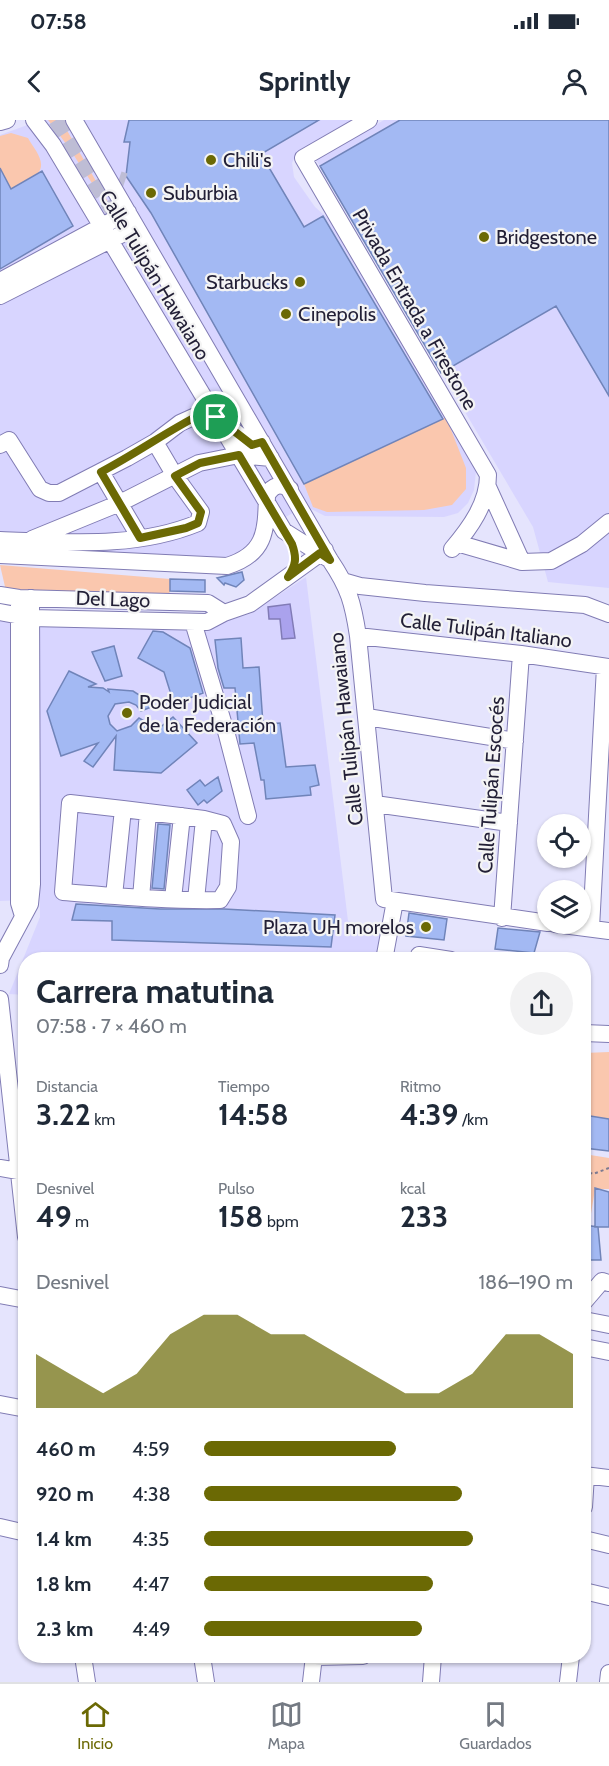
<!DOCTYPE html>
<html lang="es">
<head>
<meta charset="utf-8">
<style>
	:root { --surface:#fff; --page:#f2f2f3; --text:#1f2937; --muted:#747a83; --line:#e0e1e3; --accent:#6b6904 }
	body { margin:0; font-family:Cabin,sans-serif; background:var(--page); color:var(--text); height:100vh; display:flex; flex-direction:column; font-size:22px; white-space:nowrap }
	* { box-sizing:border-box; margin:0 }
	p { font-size:20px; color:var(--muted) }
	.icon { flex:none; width:33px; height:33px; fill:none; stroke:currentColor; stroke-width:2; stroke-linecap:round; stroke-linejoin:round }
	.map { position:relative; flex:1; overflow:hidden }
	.panel { position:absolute; left:18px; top:832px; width:573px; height:711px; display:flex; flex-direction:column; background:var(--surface); border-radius:24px; box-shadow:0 2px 4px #0004 }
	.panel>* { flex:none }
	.controls { position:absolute; left:537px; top:694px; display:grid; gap:12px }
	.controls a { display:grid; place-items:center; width:54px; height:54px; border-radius:50%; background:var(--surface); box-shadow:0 2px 4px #0004; font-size:30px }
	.pin { position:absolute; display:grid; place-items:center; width:51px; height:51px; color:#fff; margin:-26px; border:3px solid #fff; border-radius:50%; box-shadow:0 2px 6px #0007 }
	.round { display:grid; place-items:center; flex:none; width:63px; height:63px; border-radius:32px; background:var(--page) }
	.overview { display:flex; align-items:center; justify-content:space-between; height:102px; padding:0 18px }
	h1 { font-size:33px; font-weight:700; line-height:45px }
	.metrics { display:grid; grid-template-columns:repeat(3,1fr); gap:9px; height:102px; padding:6px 18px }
	.metrics div { display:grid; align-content:center }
	.metrics b { font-size:30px; font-weight:700 }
	.metrics small { font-size:16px; font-weight:400 }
	.metrics p { font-size:16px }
	.chart { height:168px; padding:12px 18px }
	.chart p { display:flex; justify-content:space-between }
	.chart svg { width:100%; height:108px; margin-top:6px; fill:var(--accent); opacity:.7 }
	ul { padding:0 18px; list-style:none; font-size:20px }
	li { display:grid; grid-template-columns:96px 72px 1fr; align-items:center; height:45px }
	li i { height:15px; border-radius:8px; background:var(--accent) }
	.status { display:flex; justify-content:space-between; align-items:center; height:42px; padding:0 30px; background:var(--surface); direction:ltr }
	.status svg { height:16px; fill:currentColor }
	header { display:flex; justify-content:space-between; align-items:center; height:78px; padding:0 18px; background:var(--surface); font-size:27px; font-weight:700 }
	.tabs { display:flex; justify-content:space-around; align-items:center; height:84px; border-top:2px solid var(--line); background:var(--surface); font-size:16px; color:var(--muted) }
	.tabs a { display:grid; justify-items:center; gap:3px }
	.tabs .active { color:var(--accent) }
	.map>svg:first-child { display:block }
	.built { fill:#d8d5ff }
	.green { fill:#fac7ae }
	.water { fill:#aaa2ed; stroke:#817bb6; stroke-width:1.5 }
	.building { fill:#a3b9f3; stroke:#7084b9; stroke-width:1.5 }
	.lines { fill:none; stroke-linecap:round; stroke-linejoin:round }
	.minor-tunnel { stroke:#bebdd5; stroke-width:16; stroke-dasharray:16 8; stroke-linecap:butt }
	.minor-casing { stroke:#817cb4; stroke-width:18 }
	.path { stroke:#7c7a91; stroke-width:2; stroke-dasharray:3 3; stroke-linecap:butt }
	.minor { stroke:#fff; stroke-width:16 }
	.route-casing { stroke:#fff; stroke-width:12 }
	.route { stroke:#6b6904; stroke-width:8 }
	.poi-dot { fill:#6b6904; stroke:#f4f4f4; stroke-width:2 }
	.labels { text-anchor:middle; stroke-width:4.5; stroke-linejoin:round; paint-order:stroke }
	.poi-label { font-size:20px; fill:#221f36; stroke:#f4f4f4; text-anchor:start }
	.street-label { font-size:20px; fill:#221f36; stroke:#f4f4f4 }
</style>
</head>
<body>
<div class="status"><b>07:58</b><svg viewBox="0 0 49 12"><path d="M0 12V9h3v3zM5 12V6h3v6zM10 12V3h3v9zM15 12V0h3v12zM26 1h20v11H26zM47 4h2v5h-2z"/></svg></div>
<header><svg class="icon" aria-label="back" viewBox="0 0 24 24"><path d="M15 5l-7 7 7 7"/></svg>Sprintly<svg class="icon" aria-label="person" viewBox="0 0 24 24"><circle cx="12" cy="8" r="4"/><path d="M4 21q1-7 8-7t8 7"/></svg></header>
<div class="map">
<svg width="609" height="1562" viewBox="0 0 609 1562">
	<rect width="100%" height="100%" fill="#e5e4fd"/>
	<path class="built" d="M41,0h316l-23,10 -37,22 -5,11 2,14 21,30 15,13 146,251 -2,19 -6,13 -10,10 -14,4 -119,-1 -20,-10 -49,28 -18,28 -238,-4v-423z
		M384,0h225v468l-61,-6 -15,-55 -217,-367z
		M306,457l42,344 47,21 -1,18h-368l-1,35 -16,-1 31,-77 -4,-293h181l33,-10z
		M0,498l12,3 13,279 -25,1z"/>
	<path class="green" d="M48,0h13l51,89h-3l-42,-64z
		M11,13l17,5c6,11 19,24 10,35l-27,16 -11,-21v-32z
		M446,297l20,51v21l-14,16 -28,5 -97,2 -14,-5 -9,-23z
		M0,445l170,14v13l-9,10 -155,-11z
		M609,932v67l-23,-3 -2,-63z
		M584,1034l25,4v31h-14l-5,31 -6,-2v-29l4,-1h-4z"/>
	<path class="water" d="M290,484l5,34 -13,1 -2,-20h-11l-1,-12z"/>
	<path class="building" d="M129,0h190l-58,34 43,73 19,-11 120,203 -139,65 -153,-271 -25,-37 4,-34h-6z
		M400,0h209v276l-53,-90 -115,67 -121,-207z
		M0,48l11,21 31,-18 31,55 -73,43z
		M242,452l2,8 -8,7 -11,-4 -1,2 -7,-7z
		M170,459l35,1v12l-35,-1z
		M153,511l10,1 27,16 13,45 -29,11 -10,-32 -26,-14z
		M241,518l2,30 16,-1 4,57 17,-1 6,44 29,-2 4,20 -9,2 1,8 -45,4 -2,-19h-3l-7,-37 -14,1 -5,-56h-11l-6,-20 -3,-28z
		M114,526l8,30 -17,5 -13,-29z
		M69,551l27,13 -8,3 15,1 6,4 -1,-3 25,2 14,9 4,7 -10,4 -5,-6 -7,-3 -14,2 -7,12 2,8 7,7 14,-5 8,-8 19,11 15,-12 24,26 -36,30 -47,-3 2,-34 -23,31 -9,-6 14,-18 -37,13 -14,-45z
		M218,657l4,14 -15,12 -3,-3 -6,5 -11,-15 13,-10 5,6z
		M158,704l12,1 -6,64 -12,-1z
		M76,784l84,5h64l111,6 -4,32 -219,-7v-19l-40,-1z
		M409,793l38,6 -3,21 -38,-4z
		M498,808l42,4 -6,21 -39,-4z
		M584,995l25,4v32l-25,-3z
		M595,1068l14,4v35h-14z
		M584,1105l14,2 3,33h-17z"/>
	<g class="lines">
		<path class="minor-tunnel" d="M56,0l79,126
			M119,59l6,2"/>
		<g class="minor-casing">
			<path id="minor" d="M34,0l19,25 231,386 43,27
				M74,0l256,440c19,28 23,43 28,76l26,263 164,24
				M369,0l-66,38 185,317c0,28 -18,53 -36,74
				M0,2l7,-2
				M0,161l128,-69
				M0,176l136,-69
				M224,303l28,22 10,-3
				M0,325l9,-5 31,49 9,4h10l68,-35 28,-16 25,-19 31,-14
				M101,352l39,66
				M488,367l34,75 29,-1 31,-17 27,-22
				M32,419l88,-36 79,-40 40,-8 32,3
				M0,420c66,2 135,9 198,-17l3,-11 -26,-36 -20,-34
				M457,423l65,19
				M0,435l227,11c39,-12 39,-35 40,-71 6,-10 13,-12 23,-6
				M346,462l14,4 65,7 160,12 24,9
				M0,475l19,3 189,5 16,10
				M19,478v305l4,13
				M0,492l31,6 176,4 17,-9 26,-9 75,-54
				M193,502l34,113 21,81
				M358,516l163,18 88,13
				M367,597l148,24
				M375,684l134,19
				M114,776l9,-87 -53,-6 -7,89c52,4 104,9 157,8l8,-13 3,-45 -8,-18 -19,-5 -81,-10
				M141,778l7,-86
				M173,779l9,-83
				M196,780l8,-81
				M502,798l19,-264
				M555,804l54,7
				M591,808l14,-261
				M384,840l11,-59
				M418,840l1,-5 32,5
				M0,845l1,-7 29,-54 2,-20 -1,-286
				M0,879l26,238
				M584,913l25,1
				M0,1048l18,3 8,5
				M0,1175l26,5
				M584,1182l18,-21 7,2
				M584,1200l25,5
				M584,1227l25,5
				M0,1284l26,5
				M584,1355l25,3
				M584,1387l2,-32
				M0,1407l26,6
				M584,1419l25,6
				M584,1471l25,6
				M83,1536l4,26
				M202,1536l4,26
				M314,1537l49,-1
				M311,1562l3,-26
				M431,1562l2,-26
				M568,1562l3,-26
				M608,1562l1,-9"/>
		</g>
		<path class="path" d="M584,1050l9,4 16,-6"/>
		<use href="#minor" class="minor"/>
	</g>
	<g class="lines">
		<g class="route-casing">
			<path id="route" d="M211,289l5,8 36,28 10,-3 68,118 -10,-7 -32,24c8,-12 9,-19 4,-33l-53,-89 -39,8 -25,13 26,36 -3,11 -12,5 -46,10 -39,-66c38,-20 72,-45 110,-63z"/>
		</g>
		<use href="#route" class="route"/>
	</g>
	<g class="poi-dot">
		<circle cx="211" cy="40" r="6"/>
		<circle cx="151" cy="73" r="6"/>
		<circle cx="484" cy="117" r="6"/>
		<circle cx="300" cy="162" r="6"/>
		<circle cx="286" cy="194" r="6"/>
		<circle cx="127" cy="593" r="6"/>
		<circle cx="426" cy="807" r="6"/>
	</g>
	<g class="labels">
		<g class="poi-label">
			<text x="223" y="47">Chili's</text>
			<text x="163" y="80">Suburbia</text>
			<text x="496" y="124">Bridgestone</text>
			<text x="288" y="169" text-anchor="end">Starbucks</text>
			<text x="298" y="201">Cinepolis</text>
			<text x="139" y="589">Poder Judicial<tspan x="139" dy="23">de la Federación</tspan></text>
			<text x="414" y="814" text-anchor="end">Plaza UH morelos</text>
		</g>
		<g class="street-label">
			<text transform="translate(155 155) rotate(59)" y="7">Calle Tulipán Hawaiano</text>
			<text transform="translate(415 189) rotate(60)" y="7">Privada Entrada a Firestone</text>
			<text transform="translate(113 479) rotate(2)" y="7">Del Lago</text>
			<text transform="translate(486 510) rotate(7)" y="7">Calle Tulipán Italiano</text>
			<text transform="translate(346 609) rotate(-96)" y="7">Calle Tulipán Hawaiano</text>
			<text transform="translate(491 665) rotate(-86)" y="7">Calle Tulipán Escocés</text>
		</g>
	</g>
</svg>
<div class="controls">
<a><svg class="icon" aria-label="locate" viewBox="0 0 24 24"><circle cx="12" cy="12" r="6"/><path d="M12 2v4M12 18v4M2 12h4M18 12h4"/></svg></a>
<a><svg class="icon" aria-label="layers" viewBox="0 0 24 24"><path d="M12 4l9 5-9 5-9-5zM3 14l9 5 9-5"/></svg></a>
</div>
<div class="pin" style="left:216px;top:297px;background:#1e9e55"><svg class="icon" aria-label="arrive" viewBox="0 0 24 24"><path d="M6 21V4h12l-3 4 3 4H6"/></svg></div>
<section class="panel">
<div class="overview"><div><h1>Carrera matutina</h1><p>07:58 · 7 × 460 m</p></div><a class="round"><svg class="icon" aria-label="share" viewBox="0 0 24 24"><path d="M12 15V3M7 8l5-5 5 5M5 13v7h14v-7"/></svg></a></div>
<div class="metrics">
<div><p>Distancia</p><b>3.22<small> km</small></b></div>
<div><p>Tiempo</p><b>14:58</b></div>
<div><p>Ritmo</p><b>4:39<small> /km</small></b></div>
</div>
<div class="metrics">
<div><p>Desnivel</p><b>49<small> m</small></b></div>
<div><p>Pulso</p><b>158<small> bpm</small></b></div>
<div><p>kcal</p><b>233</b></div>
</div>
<div class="chart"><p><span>Desnivel</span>186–190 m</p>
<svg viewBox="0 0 160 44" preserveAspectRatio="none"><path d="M0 44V22L10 30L20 38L30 30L40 14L50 6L60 6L70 14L80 14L90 22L100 30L110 38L120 38L130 30L140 14L150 14L160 22V44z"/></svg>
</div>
<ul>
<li><b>460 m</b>4:59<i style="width:52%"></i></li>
<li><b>920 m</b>4:38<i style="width:70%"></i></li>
<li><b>1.4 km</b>4:35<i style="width:73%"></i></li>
<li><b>1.8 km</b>4:47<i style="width:62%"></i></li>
<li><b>2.3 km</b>4:49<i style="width:59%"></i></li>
</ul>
</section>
</div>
<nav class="tabs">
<a class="active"><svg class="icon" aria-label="home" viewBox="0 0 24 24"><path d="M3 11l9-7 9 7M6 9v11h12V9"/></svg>Inicio</a>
<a><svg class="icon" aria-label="map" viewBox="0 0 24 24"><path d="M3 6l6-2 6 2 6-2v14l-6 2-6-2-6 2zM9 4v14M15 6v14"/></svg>Mapa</a>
<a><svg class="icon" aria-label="saved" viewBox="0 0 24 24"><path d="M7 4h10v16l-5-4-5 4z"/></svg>Guardados</a>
</nav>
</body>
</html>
